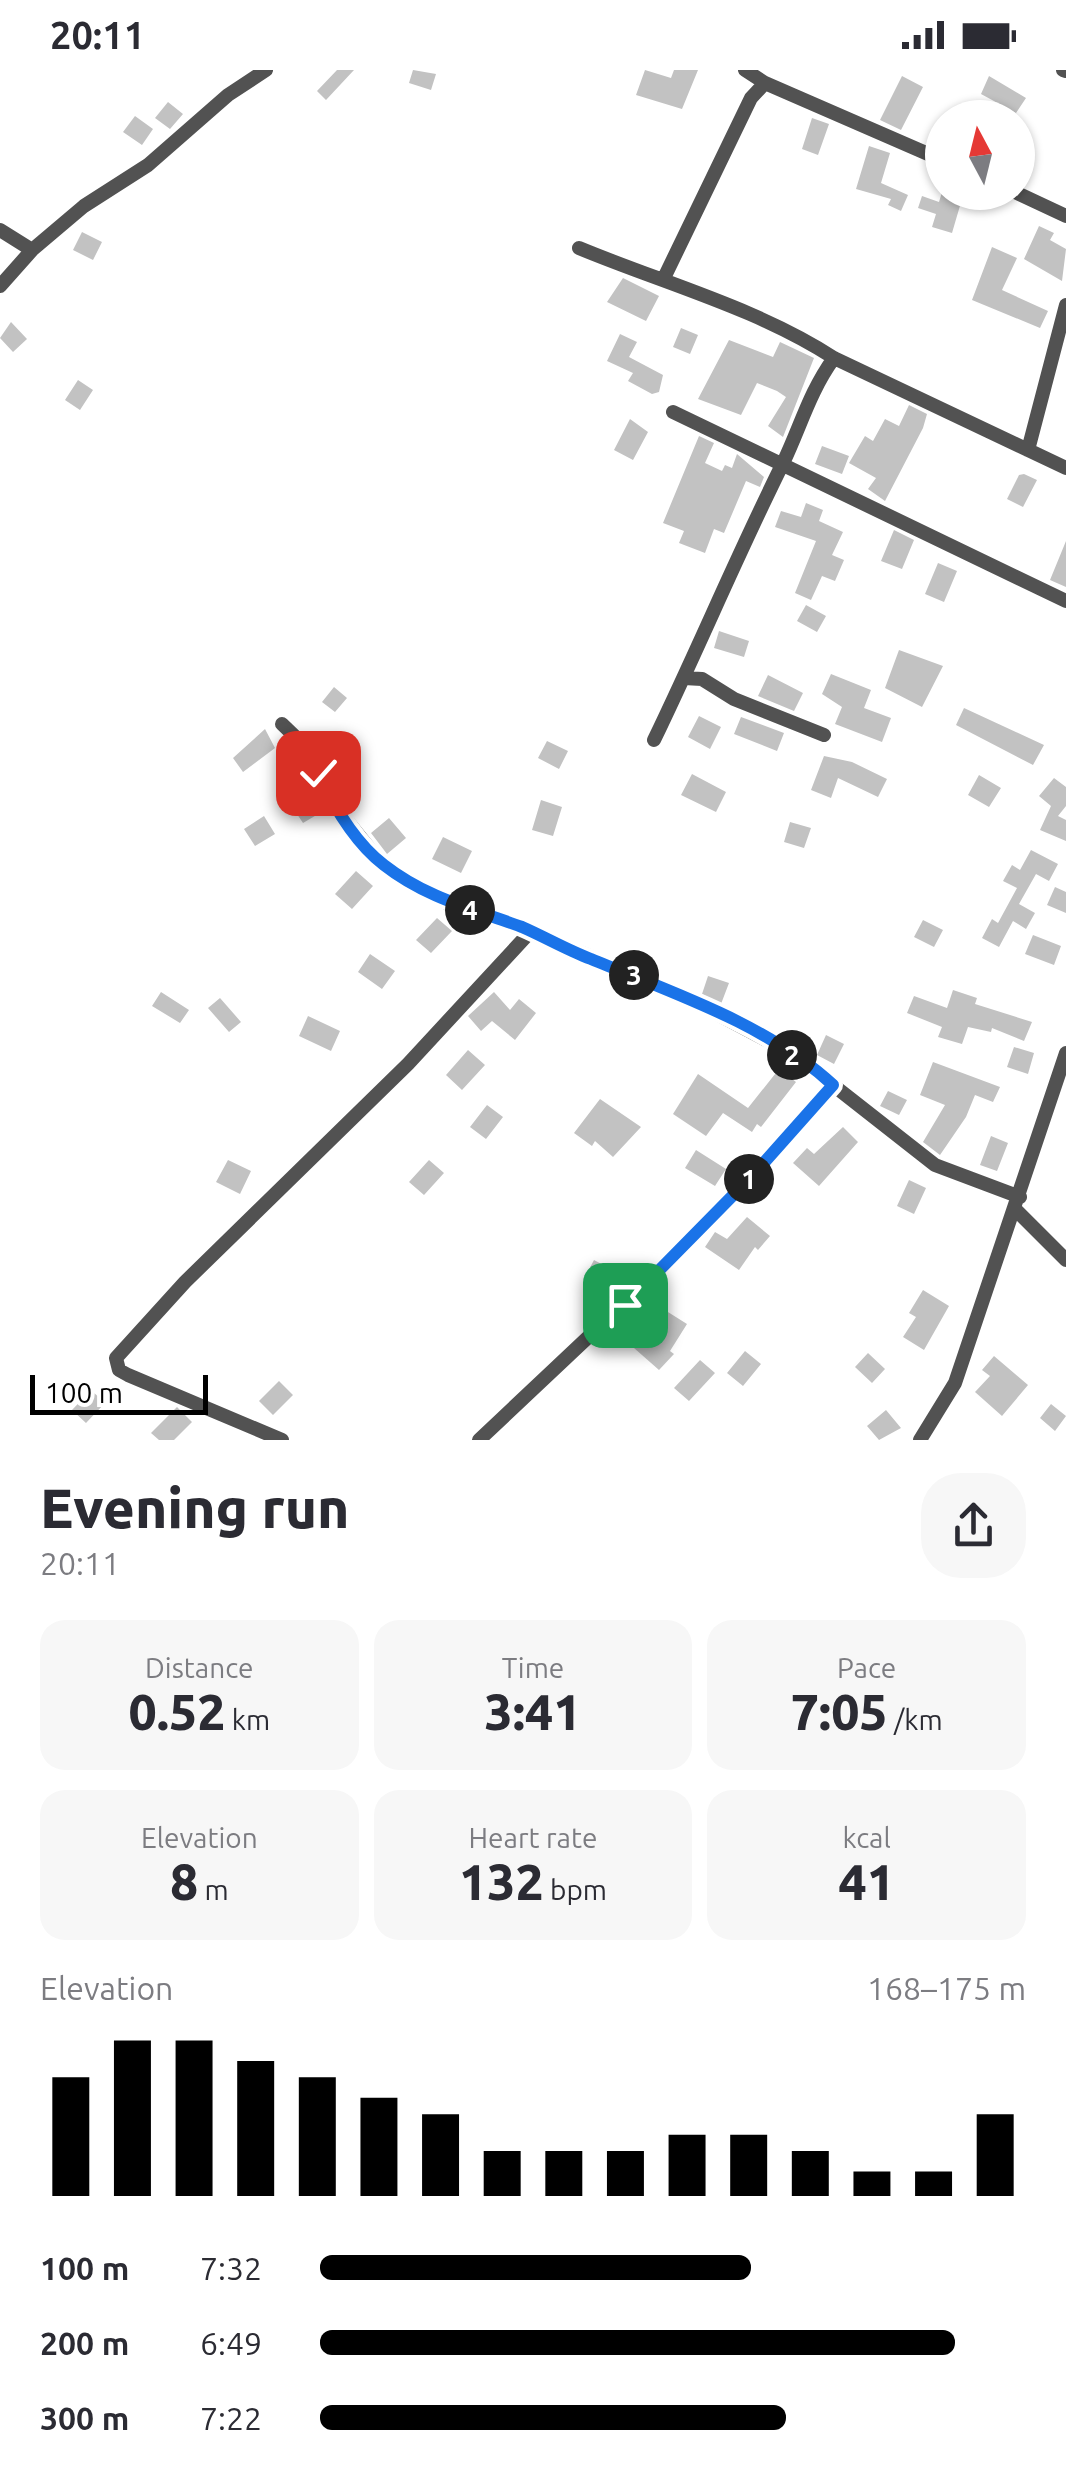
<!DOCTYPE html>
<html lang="en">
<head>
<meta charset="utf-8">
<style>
	:root { --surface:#fff; --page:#f7f7f7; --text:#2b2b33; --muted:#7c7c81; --accent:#000 }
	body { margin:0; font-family:Ubuntu,sans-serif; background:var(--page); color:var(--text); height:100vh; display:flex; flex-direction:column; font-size:38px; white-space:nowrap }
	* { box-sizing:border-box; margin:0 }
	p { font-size:32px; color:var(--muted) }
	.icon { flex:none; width:55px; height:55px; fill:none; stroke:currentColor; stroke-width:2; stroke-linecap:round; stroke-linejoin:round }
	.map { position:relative; height:1370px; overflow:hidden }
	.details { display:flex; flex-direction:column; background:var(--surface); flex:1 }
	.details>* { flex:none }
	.needle { width:65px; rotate:353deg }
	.controls { position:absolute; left:925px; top:30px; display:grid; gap:20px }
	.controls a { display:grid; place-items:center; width:110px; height:110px; border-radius:50%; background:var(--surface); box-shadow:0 2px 8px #0004; font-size:50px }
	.scale { position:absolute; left:30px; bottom:25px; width:178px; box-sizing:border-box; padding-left:10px; border:5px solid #000; border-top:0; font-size:28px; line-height:35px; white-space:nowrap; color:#000; -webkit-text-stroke:8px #fff; paint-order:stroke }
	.pin { position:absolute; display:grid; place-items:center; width:85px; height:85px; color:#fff; margin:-42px; border-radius:20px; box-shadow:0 5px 15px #0006 }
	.km { position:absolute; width:50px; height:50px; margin:-25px; border-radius:50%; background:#222; color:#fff; font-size:28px; line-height:50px; text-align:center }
	.round { display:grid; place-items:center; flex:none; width:105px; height:105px; border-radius:40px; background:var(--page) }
	.overview { display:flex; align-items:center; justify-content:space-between; height:170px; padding:0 40px }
	h1 { font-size:55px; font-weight:800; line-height:75px }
	.figures { display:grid; grid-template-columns:repeat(3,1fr); gap:15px; height:170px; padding:10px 40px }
	.figures div { display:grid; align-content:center; border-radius:25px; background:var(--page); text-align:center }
	.figures b { font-size:50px; font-weight:800 }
	.figures small { font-size:28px; font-weight:400 }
	.figures p { font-size:28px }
	.chart { height:280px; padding:20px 40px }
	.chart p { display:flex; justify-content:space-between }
	.chart svg { width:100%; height:180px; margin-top:10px; stroke:var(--accent); stroke-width:6 }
	ul { padding:0 40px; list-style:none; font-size:32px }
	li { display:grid; grid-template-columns:160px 120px 1fr; align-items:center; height:75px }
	li i { height:25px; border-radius:12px; background:var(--accent) }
	.status { display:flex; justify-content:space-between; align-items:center; height:70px; padding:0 50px; background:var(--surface); direction:ltr }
	.status svg { height:28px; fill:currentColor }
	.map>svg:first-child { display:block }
	.building { fill:#c2c2c2 }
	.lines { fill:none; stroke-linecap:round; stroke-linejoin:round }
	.street { stroke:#525252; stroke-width:14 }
	.route-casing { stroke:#fff; stroke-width:20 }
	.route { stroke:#1a73e8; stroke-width:12 }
</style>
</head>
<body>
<div class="status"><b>20:11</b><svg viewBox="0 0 49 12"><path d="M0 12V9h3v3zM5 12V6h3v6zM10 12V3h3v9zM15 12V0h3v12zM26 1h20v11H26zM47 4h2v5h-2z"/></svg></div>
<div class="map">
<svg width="1066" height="1370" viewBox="0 0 1066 1370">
	<rect width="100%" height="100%" fill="#fff"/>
	<path class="building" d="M337,0h17l-28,30 -9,-9z
		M413,0l23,4 -5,16 -22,-7z
		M645,0l26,8 3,-8h24l-16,39 -46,-14z
		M902,6l21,11 -22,43 -21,-10z
		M989,6l37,22 -10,15 -35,-19z
		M168,32l15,12 -13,15 -15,-11z
		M135,46l18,13 -11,16 -19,-13z
		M812,48l17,6 -11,31 -16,-6z
		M869,76l21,7 -9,30 27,12 -7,16 -13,-6 3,-6 -35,-10z
		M942,122h22l-12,41 -20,-6 4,-13 -18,-6 4,-12 17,6z
		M1039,156l15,7 -4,7 16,9 -4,32 -38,-22z
		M82,162l20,10 -9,18 -20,-10z
		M992,177l25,11 -15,32 46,21 -8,17 -68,-28z
		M623,208l36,18 -13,25 -39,-19z
		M11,252l16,17 -14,13 -13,-14z
		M681,258l17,7 -8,19 -17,-7z
		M620,264l17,8 -8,15 34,18 -4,17 -7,2 -24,-13 5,-8 -26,-12z
		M729,270l44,17 7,-15 34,16 -31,79 -15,-11 18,-29 -9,-6 -20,-8 -16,32 -43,-16z
		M78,310l15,10 -13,20 -15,-10z
		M909,335l18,9 -4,14 -38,73 -17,-12 8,-11 -27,-15 16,-27 8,5 12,-22 14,7z
		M630,349l18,13 -15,28 -19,-10z
		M699,366l15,7 -9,20 17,8 3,-6 7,3 5,-14 27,23 -4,10 -14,-6 -22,52 -10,-4 -9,24 -26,-10 5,-12 -21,-8z
		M822,376l27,10 -7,18 -27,-10z
		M1024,404l13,6 -14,27 -16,-8 12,-24z
		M806,433l17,7 -4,11 24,11 -11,23 12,5 -9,21 -13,-5 -11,24 -16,-7 21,-52 -41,-14 6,-16 20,6z
		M894,460l20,10 -12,29 -21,-8z
		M1066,471v46l-16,-7z
		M938,493l19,8 -13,31 -19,-8z
		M806,535l20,11 -9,16 -20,-11z
		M719,561l30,10 -5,16 -30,-9z
		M899,580l44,16 -21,41 -37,-19z
		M831,604l40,16 -7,18 27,10 -9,24 -47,-18 7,-17 -20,-13z
		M768,605l35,18 -9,18 -36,-15z
		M334,617l13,11 -12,14 -13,-10z
		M964,638l80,37 -11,20 -77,-40z
		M699,646l22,11 -11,22 -22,-12z
		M741,647l43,16 -7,18 -43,-17z
		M265,659l10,19 -32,24 -10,-14z
		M547,671l21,10 -9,18 -21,-11z
		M824,686l28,6 35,17 -9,18 -40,-19 -7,20 -20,-8z
		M692,704l34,18 -10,20 -35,-17z
		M979,705l22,13 -12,19 -21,-12z
		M1054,708l12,9v19l-8,10 8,4v21l-26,-11 11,-24 -12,-10z
		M313,721l12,19 -22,13 -12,-18z
		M541,730l21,7 -9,29 -21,-6z
		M264,746l11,18 -20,12 -11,-17z
		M389,748l17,20 -19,16 -16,-21z
		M790,752l21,6 -7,20 -20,-6z
		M443,767l29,14 -11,22 -29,-14z
		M1031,780l27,14 -9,17 -13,-7 -17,30 16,9 -9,16 -13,-8 -14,26 -17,-9 10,-19 6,4 19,-35 -14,-7 9,-16 8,5z
		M356,801l17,15 -21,23 -17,-15z
		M1055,817l11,5v21l-19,-8z
		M437,848l15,13 -21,22 -15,-13z
		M923,850l20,10 -9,17 -20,-10z
		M1033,865l28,11 -7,19 -29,-11z
		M370,884l25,17 -13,18 -24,-17z
		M708,906l21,7 -8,21 -19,-10z
		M953,920l24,8 -2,6 57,18 -8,19 -32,-13 -1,4 -23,-5 -6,17 -24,-7 4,-10 -35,-14 7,-17 33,12z
		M161,922l28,18 -9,13 -28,-17z
		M494,922l16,18 9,-11 17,14 -21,27 -23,-19 -11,10 -13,-15z
		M220,928l21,24 -12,10 -21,-24z
		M308,946l32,15 -9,20 -32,-15z
		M826,965l18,9 -10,20 -17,-9z
		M1014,977l20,6 -6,21 -21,-7z
		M468,980l17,15 -23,25 -16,-15z
		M933,992l67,25 -7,15 -18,-7 -9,22 -26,38 -17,-13 22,-37 -25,-10z
		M779,999l17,13 -35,45 -4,-3 -5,8 -29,-19 -17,23 -33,-22 25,-40 50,34z
		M888,1021l19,9 -8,15 -19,-9z
		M600,1029l41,28 -28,30 -18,-16 -3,5 -18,-13z
		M487,1035l16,12 -17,22 -16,-12z
		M843,1057l15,15 -39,44 -26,-23 14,-15 7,6z
		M991,1066l17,7 -11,28 -17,-6z
		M696,1080l30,19 -11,17 -30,-18z
		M228,1090l23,11 -11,23 -24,-12z
		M429,1090l15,13 -20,22 -15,-13z
		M909,1110l17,8 -12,26 -17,-8z
		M747,1147l23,19 -12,14 -3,-3 -16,23 -34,-23 10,-15 12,7z
		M594,1190l28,15 -10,18 -28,-14z
		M923,1220l26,16 -25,44 -21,-13 13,-20 -7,-4z
		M652,1232l35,22 -17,27 4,3 -15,16 -25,-22 21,-22 -13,-8z
		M745,1281l16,13 -18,22 -16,-13z
		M868,1283l17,16 -13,14 -17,-16z
		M994,1286l34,29 -26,31 -27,-24 15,-16 -8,-6z
		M700,1290l15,13 -26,28 -15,-13z
		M279,1311l14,14 -20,20 -14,-14z
		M91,1320l14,13 -19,20 -14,-13z
		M1051,1334l15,12 -11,15 -15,-13z
		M177,1337l15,15 -18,18h-15l-8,-7z
		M886,1340l15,18 -22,12 -12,-14z"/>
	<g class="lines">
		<path class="street" d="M745,0l20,13 177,77
			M1063,0l3,1
			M1015,122l51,24
			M0,160l32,20
			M579,178c84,35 178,60 255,110l232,110
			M664,208l87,-180 14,-15
			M0,216l32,-36 52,-44 64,-41 80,-70 38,-25
			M673,342l393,189
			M1028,380l38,-145
			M684,608l18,1 32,20 90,36
			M282,654l28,27 22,51 49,61 69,42 35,8 185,76 104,55 59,41
			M654,670c45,-93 84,-187 130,-279 17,-36 26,-70 50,-103
			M1016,1140l50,50
			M282,1370l-154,-65 -9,-5 -3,-12 69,-76 223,-218 123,-133
			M479,1370l190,-179 164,-176 102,80 85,32
			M920,1370l35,-57 111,-330"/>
	</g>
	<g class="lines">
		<g class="route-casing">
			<path id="route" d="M318,703c15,32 37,70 66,92 42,33 89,44 138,62 23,10 45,23 69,32 82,34 176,65 242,126l-80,90 -128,130"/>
		</g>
		<use href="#route" class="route"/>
	</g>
</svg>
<div class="controls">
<a><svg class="needle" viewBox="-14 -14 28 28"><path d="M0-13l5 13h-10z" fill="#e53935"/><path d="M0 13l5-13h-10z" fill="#7c7c81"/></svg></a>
</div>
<div class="scale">100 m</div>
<div class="pin" style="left:625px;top:1235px;background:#1e9e55"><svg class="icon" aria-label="arrive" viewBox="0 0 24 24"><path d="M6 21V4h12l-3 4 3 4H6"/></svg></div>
<div class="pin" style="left:318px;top:703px;background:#d93025"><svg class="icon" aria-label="check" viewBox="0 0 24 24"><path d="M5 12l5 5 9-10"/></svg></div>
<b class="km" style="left:749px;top:1109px">1</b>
<b class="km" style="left:792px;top:985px">2</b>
<b class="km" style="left:634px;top:905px">3</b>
<b class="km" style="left:470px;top:840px">4</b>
</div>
<section class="details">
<div class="overview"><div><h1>Evening run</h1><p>20:11</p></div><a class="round"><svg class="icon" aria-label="share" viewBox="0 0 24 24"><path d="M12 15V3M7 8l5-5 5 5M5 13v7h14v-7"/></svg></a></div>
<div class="figures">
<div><p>Distance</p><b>0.52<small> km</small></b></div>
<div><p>Time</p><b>3:41</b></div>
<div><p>Pace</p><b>7:05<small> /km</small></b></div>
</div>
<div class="figures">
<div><p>Elevation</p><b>8<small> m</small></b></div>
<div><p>Heart rate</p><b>132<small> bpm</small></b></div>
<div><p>kcal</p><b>41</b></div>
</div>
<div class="chart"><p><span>Elevation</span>168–175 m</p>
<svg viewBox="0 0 160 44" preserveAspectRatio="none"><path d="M5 44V15M15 44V6M25 44V6M35 44V11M45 44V15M55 44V20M65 44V24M75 44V33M85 44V33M95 44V33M105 44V29M115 44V29M125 44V33M135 44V38M145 44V38M155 44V24"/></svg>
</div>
<ul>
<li><b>100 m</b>7:32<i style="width:61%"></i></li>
<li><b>200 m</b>6:49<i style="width:90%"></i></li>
<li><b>300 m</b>7:22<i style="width:66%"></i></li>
</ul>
</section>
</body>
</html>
